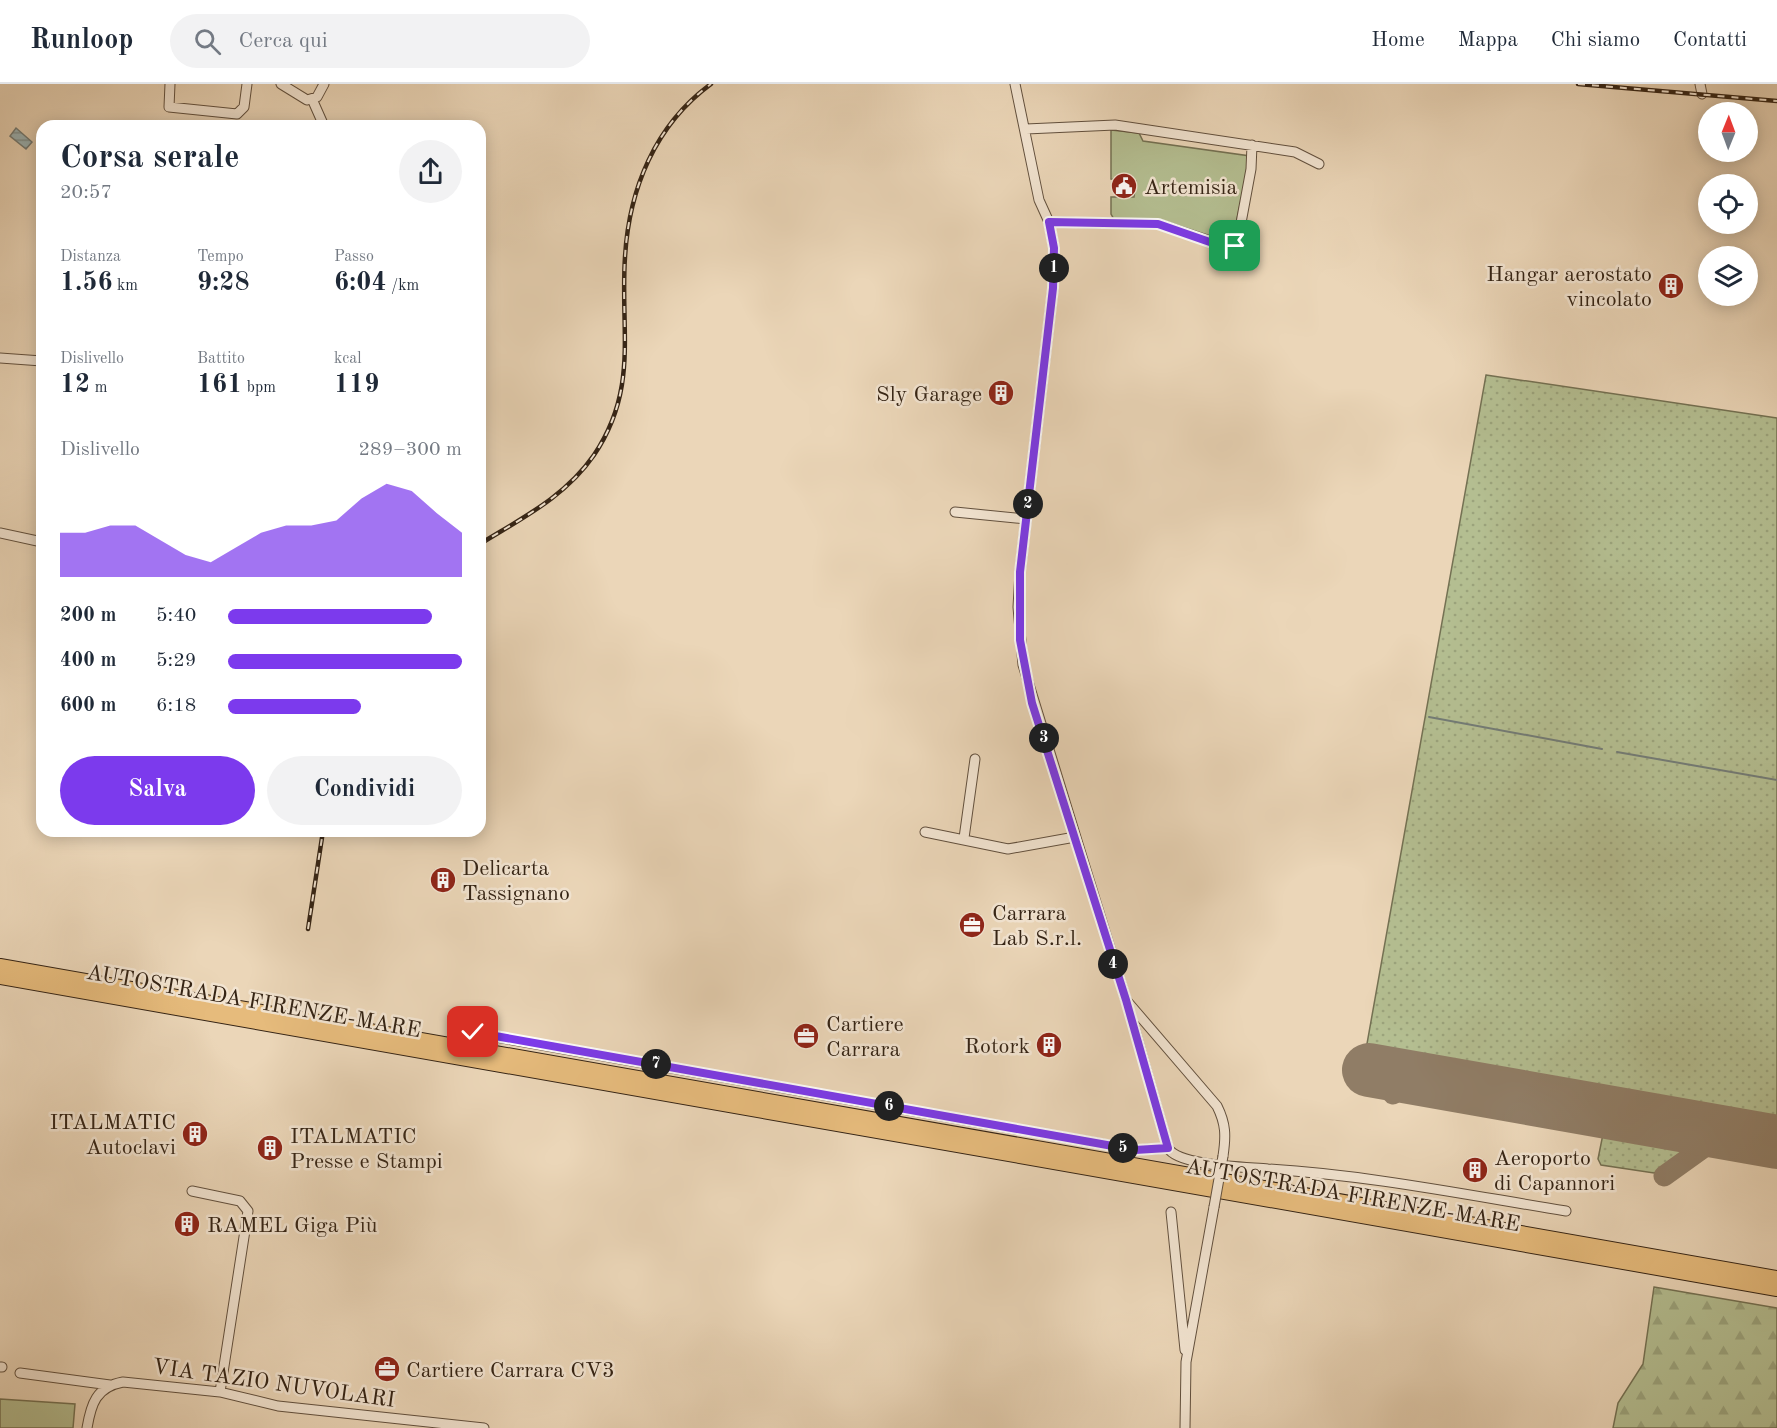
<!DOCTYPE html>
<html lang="it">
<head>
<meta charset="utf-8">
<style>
	:root { --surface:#fff; --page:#f2f2f3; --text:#1f2937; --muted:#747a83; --line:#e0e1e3; --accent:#7c3aed }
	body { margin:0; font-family:"Old Standard TT",serif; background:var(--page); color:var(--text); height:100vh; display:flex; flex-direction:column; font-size:22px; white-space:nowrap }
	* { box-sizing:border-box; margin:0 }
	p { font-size:20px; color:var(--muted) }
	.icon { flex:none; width:33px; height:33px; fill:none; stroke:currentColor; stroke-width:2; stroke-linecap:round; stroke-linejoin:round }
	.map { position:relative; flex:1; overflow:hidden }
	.side { position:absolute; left:36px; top:36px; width:450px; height:717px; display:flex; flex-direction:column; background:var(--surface); border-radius:18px; box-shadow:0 3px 15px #0003 }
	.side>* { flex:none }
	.needle { width:39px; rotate:1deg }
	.buttons { position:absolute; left:1698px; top:18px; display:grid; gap:12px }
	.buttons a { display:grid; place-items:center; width:60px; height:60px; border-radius:50%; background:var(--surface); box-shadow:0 3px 15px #0003; font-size:30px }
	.pin { position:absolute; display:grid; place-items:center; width:51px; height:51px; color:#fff; margin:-26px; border-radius:12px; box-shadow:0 3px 9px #0006 }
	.km { position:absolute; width:30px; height:30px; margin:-15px; border-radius:50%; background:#222; color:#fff; font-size:16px; line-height:30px; text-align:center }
	.round { display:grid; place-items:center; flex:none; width:63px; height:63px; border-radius:32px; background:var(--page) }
	.overview { display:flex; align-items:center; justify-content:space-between; height:102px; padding:0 24px }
	h1 { font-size:33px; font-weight:800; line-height:45px }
	.figures { display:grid; grid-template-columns:repeat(3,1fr); gap:9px; height:102px; padding:6px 24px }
	.figures div { display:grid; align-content:center }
	.figures b { font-size:26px; font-weight:800 }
	.figures small { font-size:16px; font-weight:400 }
	.figures p { font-size:16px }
	.chart { height:168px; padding:12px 24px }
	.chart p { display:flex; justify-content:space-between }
	.chart svg { width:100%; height:108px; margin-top:6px; fill:var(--accent); opacity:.7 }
	.primary-button { display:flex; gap:12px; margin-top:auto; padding:12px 24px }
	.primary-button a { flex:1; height:69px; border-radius:36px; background:var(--accent); color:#fff; font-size:24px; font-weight:800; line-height:69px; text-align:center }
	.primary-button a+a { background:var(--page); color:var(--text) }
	ul { padding:0 24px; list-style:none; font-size:20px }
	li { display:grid; grid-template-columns:96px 72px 1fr; align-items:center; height:45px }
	li i { height:15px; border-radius:8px; background:var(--accent) }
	header { display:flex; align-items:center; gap:36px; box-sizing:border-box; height:84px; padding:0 30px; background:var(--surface); border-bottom:2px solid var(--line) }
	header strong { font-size:28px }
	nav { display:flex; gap:33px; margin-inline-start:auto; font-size:21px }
	.search { width:420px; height:54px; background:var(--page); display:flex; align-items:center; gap:15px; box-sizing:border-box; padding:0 21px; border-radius:33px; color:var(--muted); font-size:22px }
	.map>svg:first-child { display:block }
	.grass { fill:url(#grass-dots); stroke:#747153; stroke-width:1.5 }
	.forest { fill:url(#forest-firs); stroke:#747153; stroke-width:1.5 }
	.park { fill:#b4be91; stroke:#747153; stroke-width:1.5 }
	.water { fill:url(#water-rules); stroke:#737c77; stroke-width:1.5 }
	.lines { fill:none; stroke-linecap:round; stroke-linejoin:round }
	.stream { stroke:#737c77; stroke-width:2 }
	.taxiway { stroke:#907d66; stroke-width:21 }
	.runway { stroke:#907d66; stroke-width:54 }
	.minor-casing { stroke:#62503e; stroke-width:11 }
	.highway-casing { stroke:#352415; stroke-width:16 }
	.minor { stroke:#f2e4d1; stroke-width:9 }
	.highway { stroke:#e6bb7c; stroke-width:14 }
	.rail-casing { stroke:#352415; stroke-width:4.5 }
	.rail { stroke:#f2e4d1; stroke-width:2; stroke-dasharray:7; stroke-linecap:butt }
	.minor-bridge-casing { stroke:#62503e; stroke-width:11; stroke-linecap:butt }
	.minor-bridge { stroke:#f2e4d1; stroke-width:9 }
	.route-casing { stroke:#fff; stroke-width:12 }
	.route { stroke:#7c3aed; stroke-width:8 }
	.labels { text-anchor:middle; stroke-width:5; stroke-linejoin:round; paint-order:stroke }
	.poi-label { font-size:22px; fill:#352415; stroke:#f2e4d1; text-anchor:start }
	.street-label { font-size:22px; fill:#352415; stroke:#f2e4d1 }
</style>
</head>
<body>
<header>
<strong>Runloop</strong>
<div class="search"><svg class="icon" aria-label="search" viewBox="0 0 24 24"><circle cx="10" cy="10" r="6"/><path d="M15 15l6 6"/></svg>Cerca qui</div>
<nav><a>Home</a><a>Mappa</a><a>Chi siamo</a><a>Contatti</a></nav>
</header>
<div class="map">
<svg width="1777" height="1344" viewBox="0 0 1777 1344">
	<defs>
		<pattern id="grass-dots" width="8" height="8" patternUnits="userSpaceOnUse" patternTransform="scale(1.5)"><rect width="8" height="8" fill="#b4be91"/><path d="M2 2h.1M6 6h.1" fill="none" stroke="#9ba37c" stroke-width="1.8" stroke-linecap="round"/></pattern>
		<pattern id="forest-firs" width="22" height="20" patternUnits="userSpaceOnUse" patternTransform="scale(1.5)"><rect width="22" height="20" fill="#b4be91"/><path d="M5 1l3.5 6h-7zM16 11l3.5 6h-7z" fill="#9ba37c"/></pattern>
		<pattern id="water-rules" width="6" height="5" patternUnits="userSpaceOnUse" patternTransform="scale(1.5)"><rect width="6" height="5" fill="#9cb6b9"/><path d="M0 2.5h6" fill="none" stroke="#809495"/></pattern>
	</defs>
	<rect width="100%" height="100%" fill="#ebd6b8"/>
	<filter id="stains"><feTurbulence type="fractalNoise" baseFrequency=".00333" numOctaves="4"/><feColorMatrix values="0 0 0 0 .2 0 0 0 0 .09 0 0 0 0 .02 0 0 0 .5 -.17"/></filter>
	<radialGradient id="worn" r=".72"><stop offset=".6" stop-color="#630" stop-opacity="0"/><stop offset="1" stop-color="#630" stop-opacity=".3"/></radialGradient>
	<path class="grass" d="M1486,291l291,43v709l-412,-72z
		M1605,1040l87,15 5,4 -43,30 -53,-8 -3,-6z"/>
	<path class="forest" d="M1654,1203l123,21v120h-164l5,-25 25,-39z"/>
	<path class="park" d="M1111,46l28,3 4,8 107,15 -18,88 -74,-23h-43l-4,-7v-17h23l2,-16 -25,-2z
		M0,1315l75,5 -2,24h-73z"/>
	<path class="water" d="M16,44l16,14 -6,7 -16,-13z"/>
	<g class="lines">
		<path class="stream" d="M1429,633l173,32
			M1617,668l160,28"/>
		<path class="taxiway" d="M1393,1010l4,-19
			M1691,1043l10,10 -1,13
			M1664,1092l53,-38 15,-4"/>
		<path class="runway" d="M1369,986l408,72"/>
		<g class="minor-casing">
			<path id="minor" d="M170,0l-1,23 68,7 7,-7 3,-23
				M281,0l26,16 10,-3 7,-13
				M1015,0l24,116 10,22 5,26 -1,40 -33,284 -2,35 5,58 103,335 91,106c9,18 9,30 6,50
				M1700,0l2,10
				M312,15l12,27
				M1026,45l89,-4 180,27 24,12
				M1049,138l109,2 74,24 6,-9 13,-70 1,-24
				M0,274l42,3
				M955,428l71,7
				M0,449l42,9
				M925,748l83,17 67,-12
				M964,754l11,-79
				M1127,918l41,146c10,18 79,19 100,21 100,6 199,26 298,42
				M473,949l662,117 33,-2
				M192,1107l48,10 8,10 -28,181
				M1171,1128l14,138
				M0,1283h2
				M20,1289l90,12
				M87,1344c4,-24 9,-41 36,-46l97,10 58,14 206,22
				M1185,1344l1,-66 28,-155"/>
		</g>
		<g class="highway-casing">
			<path id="highway" d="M0,882l1777,312
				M0,893l1777,312"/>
		</g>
		<use href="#minor" class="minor"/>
		<use href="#highway" class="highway"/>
		<g class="rail-casing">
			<path id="rail" d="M1578,0l199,17
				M480,460c42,-26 85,-47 114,-89 45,-67 26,-124 31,-198 4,-68 30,-132 86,-173
				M308,845l15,-98"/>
		</g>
		<use href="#rail" class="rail"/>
		<g class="minor-bridge-casing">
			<path id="minor-bridge" d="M1214,1123l9,-51"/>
		</g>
		<use href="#minor-bridge" class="minor-bridge"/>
	</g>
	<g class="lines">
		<g class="route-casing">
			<path id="route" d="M473,948l662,118 33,-2 -42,-148 -94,-297 -12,-63v-68l33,-284 1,-40 -5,-26 109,2 69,24 8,-2"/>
		</g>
		<use href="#route" class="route"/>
	</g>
	<defs>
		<g id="civic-disc" transform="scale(1.35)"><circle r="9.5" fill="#8f2418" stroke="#f2e4d1"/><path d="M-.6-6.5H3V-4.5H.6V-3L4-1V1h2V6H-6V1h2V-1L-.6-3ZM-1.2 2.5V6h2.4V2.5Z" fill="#fff"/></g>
		<g id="building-disc" transform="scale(1.35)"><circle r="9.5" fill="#8f2418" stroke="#f2e4d1"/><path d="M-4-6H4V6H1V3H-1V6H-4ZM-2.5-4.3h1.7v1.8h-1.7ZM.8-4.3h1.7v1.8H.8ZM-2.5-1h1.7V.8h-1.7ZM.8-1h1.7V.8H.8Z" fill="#fff"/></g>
		<g id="office-disc" transform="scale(1.35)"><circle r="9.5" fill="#8f2418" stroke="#f2e4d1"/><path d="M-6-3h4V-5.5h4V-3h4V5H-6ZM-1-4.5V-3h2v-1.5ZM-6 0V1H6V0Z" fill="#fff"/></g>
	</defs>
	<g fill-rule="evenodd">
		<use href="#civic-disc" x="1124" y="102"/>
		<use href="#building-disc" x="1671" y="202"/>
		<use href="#building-disc" x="1001" y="309"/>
		<use href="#building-disc" x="443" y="796"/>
		<use href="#office-disc" x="972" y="841"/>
		<use href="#office-disc" x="806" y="952"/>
		<use href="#building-disc" x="1049" y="961"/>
		<use href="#building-disc" x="195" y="1050"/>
		<use href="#building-disc" x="270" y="1064"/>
		<use href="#building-disc" x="1475" y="1086"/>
		<use href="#building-disc" x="187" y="1140"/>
		<use href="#office-disc" x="387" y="1285"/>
	</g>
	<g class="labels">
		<g class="poi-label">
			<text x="1144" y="110">Artemisia</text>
			<text x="1652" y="197" text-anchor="end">Hangar aerostato<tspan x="1652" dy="25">vincolato</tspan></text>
			<text x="982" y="317" text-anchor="end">Sly Garage</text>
			<text x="462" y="791">Delicarta<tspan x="462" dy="25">Tassignano</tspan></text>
			<text x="992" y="836">Carrara<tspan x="992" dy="25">Lab S.r.l.</tspan></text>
			<text x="826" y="947">Cartiere<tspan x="826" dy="25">Carrara</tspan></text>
			<text x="1030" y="969" text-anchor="end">Rotork</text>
			<text x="176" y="1045" text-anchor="end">ITALMATIC<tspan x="176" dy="25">Autoclavi</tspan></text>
			<text x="290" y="1059">ITALMATIC<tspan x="290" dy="25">Presse e Stampi</tspan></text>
			<text x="1494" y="1081">Aeroporto<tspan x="1494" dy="25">di Capannori</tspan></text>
			<text x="207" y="1148">RAMEL Giga Più</text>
			<text x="406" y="1293">Cartiere Carrara CV3</text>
		</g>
		<g class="street-label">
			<text transform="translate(254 916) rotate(10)" y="8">AUTOSTRADA FIRENZE-MARE</text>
			<text transform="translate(1353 1110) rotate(10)" y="8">AUTOSTRADA FIRENZE-MARE</text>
			<text transform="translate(274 1298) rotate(8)" y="8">VIA TAZIO NUVOLARI</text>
		</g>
	</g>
	<rect width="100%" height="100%" filter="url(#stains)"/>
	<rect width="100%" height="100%" fill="url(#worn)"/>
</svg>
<div class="buttons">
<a><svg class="needle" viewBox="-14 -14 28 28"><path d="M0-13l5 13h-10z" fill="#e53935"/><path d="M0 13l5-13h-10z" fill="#747a83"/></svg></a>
<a><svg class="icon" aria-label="locate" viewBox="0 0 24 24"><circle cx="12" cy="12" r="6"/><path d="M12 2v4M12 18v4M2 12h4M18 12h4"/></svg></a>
<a><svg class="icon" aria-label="layers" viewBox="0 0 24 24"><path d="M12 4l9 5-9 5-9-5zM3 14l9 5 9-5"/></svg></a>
</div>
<div class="pin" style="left:1235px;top:162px;background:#1e9e55"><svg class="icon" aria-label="arrive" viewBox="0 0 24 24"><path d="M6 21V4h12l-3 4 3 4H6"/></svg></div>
<div class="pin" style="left:473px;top:948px;background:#d93025"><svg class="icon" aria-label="check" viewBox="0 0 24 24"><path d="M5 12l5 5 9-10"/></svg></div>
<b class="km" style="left:1054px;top:184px">1</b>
<b class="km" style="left:1028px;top:420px">2</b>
<b class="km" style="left:1044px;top:654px">3</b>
<b class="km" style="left:1113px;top:880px">4</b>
<b class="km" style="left:1123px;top:1064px">5</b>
<b class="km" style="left:889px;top:1022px">6</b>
<b class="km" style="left:656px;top:980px">7</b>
<section class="side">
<div class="overview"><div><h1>Corsa serale</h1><p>20:57</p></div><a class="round"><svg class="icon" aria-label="share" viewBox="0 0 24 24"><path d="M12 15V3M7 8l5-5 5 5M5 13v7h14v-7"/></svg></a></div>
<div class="figures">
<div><p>Distanza</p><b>1.56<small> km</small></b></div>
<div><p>Tempo</p><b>9:28</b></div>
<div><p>Passo</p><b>6:04<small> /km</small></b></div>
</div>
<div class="figures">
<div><p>Dislivello</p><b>12<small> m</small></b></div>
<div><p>Battito</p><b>161<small> bpm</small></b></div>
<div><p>kcal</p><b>119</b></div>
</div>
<div class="chart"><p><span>Dislivello</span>289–300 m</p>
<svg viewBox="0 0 160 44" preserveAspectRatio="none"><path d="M0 44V26L10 26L20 23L30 23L40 29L50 35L60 38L70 32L80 26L90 23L100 23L110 21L120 12L130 6L140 9L150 18L160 26V44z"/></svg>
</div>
<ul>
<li><b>200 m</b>5:40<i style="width:87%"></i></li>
<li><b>400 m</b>5:29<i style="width:100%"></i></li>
<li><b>600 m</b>6:18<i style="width:57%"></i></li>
</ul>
<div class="primary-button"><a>Salva</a><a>Condividi</a></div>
</section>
</div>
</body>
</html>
